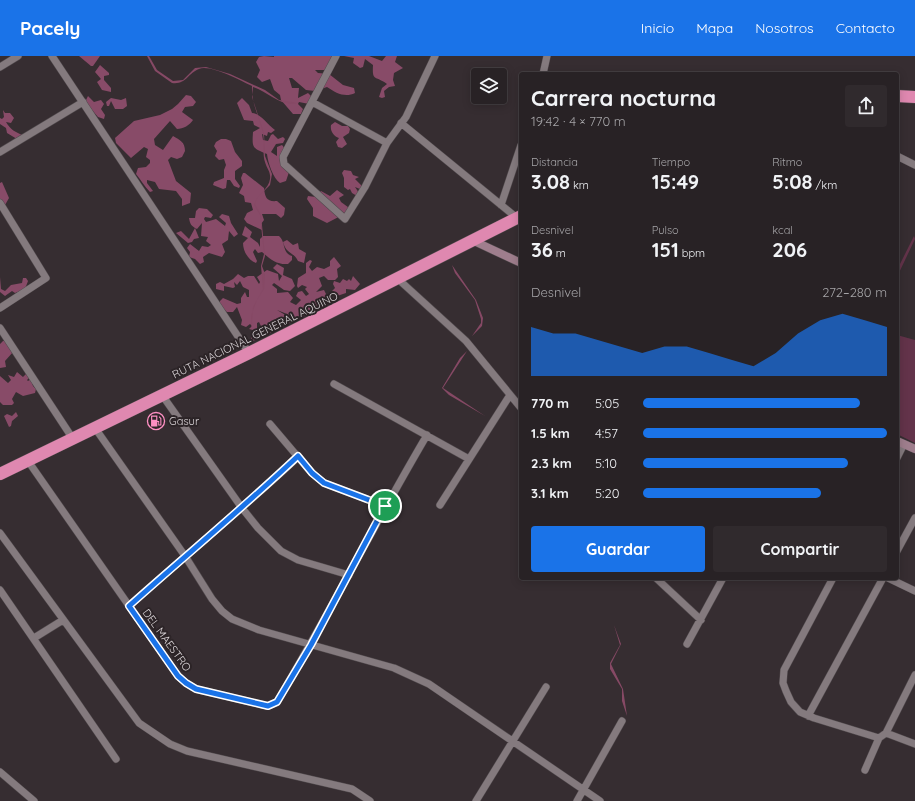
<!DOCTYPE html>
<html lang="es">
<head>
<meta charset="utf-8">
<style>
	:root { --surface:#282225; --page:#302a2d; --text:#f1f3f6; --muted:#a5a4a7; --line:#443f42; --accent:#1a73e8 }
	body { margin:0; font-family:Quicksand,sans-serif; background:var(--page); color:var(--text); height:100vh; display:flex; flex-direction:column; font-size:15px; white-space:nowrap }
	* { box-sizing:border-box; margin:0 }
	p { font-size:13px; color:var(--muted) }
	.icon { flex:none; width:22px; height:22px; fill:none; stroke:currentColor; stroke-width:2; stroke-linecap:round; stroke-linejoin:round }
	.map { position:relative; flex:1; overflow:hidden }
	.sheet { position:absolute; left:519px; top:16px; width:380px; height:508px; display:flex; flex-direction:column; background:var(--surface); border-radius:4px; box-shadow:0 2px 10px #0003,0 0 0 1px var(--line) }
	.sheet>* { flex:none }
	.buttons { position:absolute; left:471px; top:12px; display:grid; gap:8px }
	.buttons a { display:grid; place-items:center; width:36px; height:36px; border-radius:4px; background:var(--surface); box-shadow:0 2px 10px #0003,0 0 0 1px var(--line); font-size:20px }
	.pin { position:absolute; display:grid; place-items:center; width:34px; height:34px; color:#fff; margin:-17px; border:2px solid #fff; border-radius:50%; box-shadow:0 1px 4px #0007 }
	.round { display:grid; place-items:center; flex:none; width:42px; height:42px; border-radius:4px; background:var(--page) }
	.summary { display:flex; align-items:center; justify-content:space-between; height:68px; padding:0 12px }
	h1 { font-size:22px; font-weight:700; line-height:30px }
	.figures { display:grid; grid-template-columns:repeat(3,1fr); gap:6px; height:68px; padding:4px 12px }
	.figures div { display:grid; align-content:center }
	.figures b { font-size:20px; font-weight:700 }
	.figures small { font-size:11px; font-weight:400 }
	.figures p { font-size:11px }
	.chart { height:112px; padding:8px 12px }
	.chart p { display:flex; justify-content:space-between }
	.chart svg { width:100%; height:72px; margin-top:4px; fill:var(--accent); opacity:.7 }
	.button { display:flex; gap:8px; margin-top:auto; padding:8px 12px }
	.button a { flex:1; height:46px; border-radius:4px; background:var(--accent); color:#fff; font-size:16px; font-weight:700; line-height:46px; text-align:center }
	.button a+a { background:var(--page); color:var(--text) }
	ul { padding:0 12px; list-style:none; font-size:13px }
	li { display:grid; grid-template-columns:64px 48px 1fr; align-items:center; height:30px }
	li i { height:10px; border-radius:5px; background:var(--accent) }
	header { display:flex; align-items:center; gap:24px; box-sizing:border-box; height:56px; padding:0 20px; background:var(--accent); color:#fff }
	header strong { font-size:19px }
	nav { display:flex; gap:22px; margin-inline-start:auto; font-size:14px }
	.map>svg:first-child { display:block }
	.green { fill:#63334a }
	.forest { fill:#884b68 }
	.water { fill:#864965 }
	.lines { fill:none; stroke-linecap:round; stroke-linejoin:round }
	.street-casing { stroke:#524b4e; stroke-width:8 }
	.secondary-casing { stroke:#524b4e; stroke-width:9 }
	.highway-casing { stroke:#524b4e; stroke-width:13 }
	.street { stroke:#847a7e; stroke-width:7 }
	.secondary { stroke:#9f7e8d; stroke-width:8 }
	.highway { stroke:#df88b0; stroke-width:12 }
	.route-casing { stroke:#fff; stroke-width:8 }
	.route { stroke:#1a73e8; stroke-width:5 }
	.labels { text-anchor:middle; stroke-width:4; stroke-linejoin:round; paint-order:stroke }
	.street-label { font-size:11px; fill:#dbd5d8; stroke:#2c2427 }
	.poi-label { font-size:11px; fill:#dbd5d8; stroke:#2c2427; text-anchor:start }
</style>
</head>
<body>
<header>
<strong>Pacely</strong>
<nav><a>Inicio</a><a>Mapa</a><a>Nosotros</a><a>Contacto</a></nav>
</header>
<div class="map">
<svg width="915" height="745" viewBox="0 0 915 745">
	<rect width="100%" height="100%" fill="#362d31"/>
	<path class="green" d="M914,180l1,3 -18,38v-7z
		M897,279l18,5v103l-18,-9z"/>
	<path class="forest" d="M79,0h21l-7,10h-2z
		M264,0l10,1v-1h65l-14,14h-10l3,3 11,1 14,11 11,3 1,5c-10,5 -19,0 -28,-6l-12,4 -9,-1 -14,-12h-3l3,10h7l-1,10 10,-5 4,4 -3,7 -10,-2 -1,2 5,5 -2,5h-8l-12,-14 -1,-5 -6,-5 -4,-11 -8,3 -5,-5 3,-7 -4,-8 3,-5z
		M344,0h25l13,5 4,-5h11l-2,6 8,6 -9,5 -1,7 2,6 -6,1 -5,4 1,6 -3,1 -3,-1 3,-9 5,-4c-12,-9 -15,-2 -14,-19l-8,-6 -2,8 -3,1 -7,-5 1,-5z
		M100,9l9,8v2l-5,1v4l7,8v4l-9,-2 -5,-8 4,-3 -6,-7z
		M186,39l5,1 5,6 -3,4 -8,1 -3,5 11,8c-3,5 -10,9 -16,9l-7,-8 -16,18 1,6 8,5 10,-14c7,4 12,6 12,15l-3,6 -5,2 -6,-2 -3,3 8,21 15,12 -1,10 -8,3v-7l-6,-8 -17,-2 -4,-7 -8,-2v3l6,8 -3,1c-6,-6 -9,-12 -14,-18l2,-6 8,-1 4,-4v-3l-4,-3 2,-8 -4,-2 -13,11 -15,-15 -1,-5 19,-17 26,-6 12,-6 6,-5z
		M88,40l6,6 7,-2 3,4 -3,5 4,6 -1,4 -6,-2 -13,-15z
		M111,42l10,2 5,-2 1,8 -4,3h-8l-4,-8 -2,5h-2l-1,-4z
		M242,42l7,7 3,8c8,0 16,12 23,17l-4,3 -3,-1 -1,4 -5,-2 1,6 5,1 3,-6 2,-1 5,5 5,-2 2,2 -2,4 -7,1 -5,8 6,4v-9l5,-2 4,5 -2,3 5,19 -3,9 -6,2c-7,-5 -12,-20 -13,-29 -15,-6 -15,-6 -14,-22l7,-4 -6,-3 -1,-4 -9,-1 -7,-17z
		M3,54l2,3h5l4,5 -3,5 -5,-1c4,7 10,11 17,13l-6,4 -10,-6 -1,-5 -6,-4v-6l2,1 2,-2z
		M335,66l7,4h6l2,3 -1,4 -6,4 4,7 -5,4 -4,-1 -2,-5 3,-4c-6,-2 -9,-8 -8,-13z
		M221,83h5l5,2 4,11 7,9v5l-7,5v8l5,7 -1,2 -5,-2 -4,-6h-3l-1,8 -3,1 -10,-4 1,-3 10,-4v-8l2,-5 -2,-6 -5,1 -4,-4 2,-5 -3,-5 2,-4z
		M344,114l7,1 2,4 6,2 -4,2 7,7 -2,3 -5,-2 4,6 -2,3 -5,-3 -2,-4 -2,1 -4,-3v-9l-2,-5z
		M243,117h2l19,15c1,10 3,14 13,13l8,7 -1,7 -3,3 -5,-4h-14l2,6 -3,4 1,6 -15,-7 -3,-4 3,-6 6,-3 -2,-7 -6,-1 -1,-6 -5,-3 4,-8 -2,-7z
		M2,126l7,16 -4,7h-5v-22z
		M337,134l7,5 -5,3 2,4 11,8 -25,13 -14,-7v-8l-6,-9 1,-3 8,1 16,15 1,-2 -14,-17 2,-2 9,5z
		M199,152l8,1 6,6 -2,3 -6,-1 -1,2 2,3 10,-3 9,7 1,-3 -7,-6 3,-3 7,2 2,7 7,11 -4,3 -5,-6 -1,9 -6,4 3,8 -3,5 -13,-4 -6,4 1,5 -4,2 -5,-5 -6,-2 1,-5 -3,-4 3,-4 9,7 3,-5 6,1 3,-2 -5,-4 2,-4 -7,-1 1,-13 -5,6c-6,-3 -7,-5 -8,-11h6l1,-7z
		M245,170l7,6 -2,5 8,6 2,4v-8l3,-3h16c7,6 3,17 13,20v4l-4,4c-11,1 -18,-5 -26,-12l-4,1 -3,-4 -2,3 4,9 -1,2c-8,-3 -13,-12 -13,-20l5,-5 -6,-3z
		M195,172l4,10 -5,1 -2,3 -4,1 -12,-10 5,-2 8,8z
		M287,184l6,5 5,-2 1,6 7,4 -2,10 -6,-2c-4,-9 -12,-7 -15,-19z
		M334,201l7,9 -4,3 1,8 -3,3h-7l-4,-4 -5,2 3,8 -6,6 8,-2 2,4 5,3v3c-8,6 -16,8 -23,14l-6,-1 -2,4 -3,-1 1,4 -7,-1 -4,-5 -10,-4 10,6 3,4 -6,6 -5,-6 -1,8 -6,1 -3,6 -5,-3 -5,-10 -2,1v6l-4,1 -4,-1 3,-3 -2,-2 -4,3 -5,-2 1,-5 -5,-13 -4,5h-6l-7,-6v-5l3,-3 14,6 4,-1v-5l4,-6 2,5h2v-7l-6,-3 -3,-6 -3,4 -3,-3 1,5 -2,1 -9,-2v5l-8,-2v-5l4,-2 4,2 9,-5 5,-5 6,4 4,-2h6l5,8 1,-2 -3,-5 10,-7 11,4 1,7 3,-5 -9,-8 4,-4 7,4 -1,7 9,4 3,7 -5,5 -6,-1 -10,-7 -2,2 5,4v4l11,-1 5,6 -3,4 6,3 5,-5 -5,-4 2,-4 4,-1 4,5 3,-2 -4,-5 2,-2 -5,-2 -4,3 -1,-2 1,-8 8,-5v-10l4,-3 2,1 -3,6 3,4 5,-4 7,2 6,-3v-5z
		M353,220l7,8 -5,6 -9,-1v4l-9,3 -4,-2 -1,-3 3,-3 -2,-4 1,-3 6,2 3,-4 4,2 2,-2 2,2z
		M0,221l1,12 4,2 6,-6 11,-2 1,-5h3l2,3 -3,8 -10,4 -3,-2 -7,5 -5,-4z
		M3,285h2l8,11 -8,9 1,6 -6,1v-24z
		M17,316l6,5 4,-4 3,4 -3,3 1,1 3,-2 2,7 3,3 -1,4 -12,3 -7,-4 -4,7 2,4 -2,2h-9l-3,-3v-26l8,7 3,-3 -3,-5 6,2z
		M16,356l2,4 -6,5 -1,5 -2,1 -5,-11 3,-2 5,2z"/>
	<path class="water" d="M147,0h2l8,14 16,11 10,-1 12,-12 11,-1 24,7 35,16 14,10 19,3c-16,5 -30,-11 -45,-16l-1,10 12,36 1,23 7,18 -2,11 -13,13 -2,6 6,11 4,41 -3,10 3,8 -1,15 -7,11 -6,16 1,24 73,-35 -74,37 2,-35 10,-18 -2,-23 3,-12 -4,-39 -6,-10c3,-11 15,-16 16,-26 1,-7 -3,-10 -5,-17 -3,-9 0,-19 -2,-28 -3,-17 -12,-30 -11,-48 -11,-5 -42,-22 -53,-17 -11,4 -13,16 -27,14l-17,-12z
		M452,209l24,35 7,18 -1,8 -10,10 9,-13v-4l-6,-19 -20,-27z
		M467,295l-24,37 42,28 -36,-21 -7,-7 18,-30z
		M614,569l7,19 -10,20 12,25 4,27 -5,-15v-12l-12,-20v-6l10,-18z"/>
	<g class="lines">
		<g class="street-casing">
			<path id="street" d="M52,0l197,297
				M336,0l-53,101 1,7 61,55 20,-32 22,-44 19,-26 29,-61
				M0,11l18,-11
				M543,18l4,-18
				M312,46l75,41
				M401,67l116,95
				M0,96l83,-50
				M897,100l18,9
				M0,147l46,75 -46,30
				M501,149l20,-60
				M398,223l68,62 55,67
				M0,272l73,111
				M334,328l135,75
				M162,339l80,113 16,20 23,23 17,9 51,15
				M95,372l90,128 27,43 10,12 10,8 27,11 135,38 35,16 171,117
				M298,401l14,16 12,10 61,23
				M897,402l7,-14
				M28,405l150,215 8,7 10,6 71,17 10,-4c52,-88 98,-179 150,-267
				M440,449l70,-110
				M0,477l139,190 31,21 17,7 165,38 18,12
				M897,495l18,-33
				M656,522l45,42
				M833,522l-49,92 -1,13 3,8 5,11 9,10 14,6 65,20
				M888,522l27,13
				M0,534l116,169
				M129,550c56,-50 114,-98 169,-149l-28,-33
				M34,582l29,-18
				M687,588l36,-66
				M808,660l75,-138
				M886,677l29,11
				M865,714l14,-32 7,-5 29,-58
				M0,716l34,29
				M476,745l70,-114
				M577,745l45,-80"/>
		</g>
		<g class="secondary-casing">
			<path id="secondary" d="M474,185l47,22
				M897,385l18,8"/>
		</g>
		<g class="highway-casing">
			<path id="highway" d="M897,40l18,1
				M0,418l249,-121 272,-137"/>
		</g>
		<use href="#street" class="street"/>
		<use href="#secondary" class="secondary"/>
		<use href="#highway" class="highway"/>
	</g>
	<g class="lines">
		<g class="route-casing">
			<path id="route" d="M298,400l14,17 12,10 61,23 -74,139 -34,57 -9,4 -72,-17 -10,-6 -8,-7 -49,-70c56,-50 114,-98 169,-150z"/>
		</g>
		<use href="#route" class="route"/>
	</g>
	<defs>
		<g id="fuel-ring" transform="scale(0.9)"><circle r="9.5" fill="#2c2427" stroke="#fc8fc2" stroke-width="1.5"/><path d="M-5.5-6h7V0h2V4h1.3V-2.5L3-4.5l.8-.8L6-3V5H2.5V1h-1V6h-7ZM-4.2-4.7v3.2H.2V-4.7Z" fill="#fc8fc2"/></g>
	</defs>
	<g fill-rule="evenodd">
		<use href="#fuel-ring" x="156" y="365"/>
	</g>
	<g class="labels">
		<g class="street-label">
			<text transform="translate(255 279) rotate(-26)" y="4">RUTA NACIONAL GENERAL AQUINO</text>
			<text transform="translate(167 584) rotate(54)" y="4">DEL MAESTRO</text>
		</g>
		<g class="poi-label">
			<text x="169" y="369">Gasur</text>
		</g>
	</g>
</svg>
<div class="buttons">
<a><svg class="icon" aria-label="layers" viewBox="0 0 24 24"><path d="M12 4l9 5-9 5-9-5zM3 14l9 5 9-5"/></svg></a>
</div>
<div class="pin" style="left:385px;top:450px;background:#1e9e55"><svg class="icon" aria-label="arrive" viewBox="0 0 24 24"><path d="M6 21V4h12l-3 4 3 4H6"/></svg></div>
<section class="sheet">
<div class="summary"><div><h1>Carrera nocturna</h1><p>19:42 · 4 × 770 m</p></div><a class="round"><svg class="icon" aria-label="share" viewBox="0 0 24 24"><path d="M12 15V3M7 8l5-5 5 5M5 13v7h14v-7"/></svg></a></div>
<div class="figures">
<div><p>Distancia</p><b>3.08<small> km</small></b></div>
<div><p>Tiempo</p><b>15:49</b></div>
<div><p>Ritmo</p><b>5:08<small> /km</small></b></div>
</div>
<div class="figures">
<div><p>Desnivel</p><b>36<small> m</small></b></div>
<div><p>Pulso</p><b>151<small> bpm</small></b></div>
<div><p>kcal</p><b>206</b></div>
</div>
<div class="chart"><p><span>Desnivel</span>272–280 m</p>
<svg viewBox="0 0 160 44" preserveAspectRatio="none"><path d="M0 44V14L10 18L20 18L30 22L40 26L50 30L60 26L70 26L80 30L90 34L100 38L110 30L120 18L130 10L140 6L150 10L160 14V44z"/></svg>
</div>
<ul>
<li><b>770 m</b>5:05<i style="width:89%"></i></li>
<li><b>1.5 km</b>4:57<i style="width:100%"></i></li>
<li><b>2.3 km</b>5:10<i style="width:84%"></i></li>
<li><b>3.1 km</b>5:20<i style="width:73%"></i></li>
</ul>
<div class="button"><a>Guardar</a><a>Compartir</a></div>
</section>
</div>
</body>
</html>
